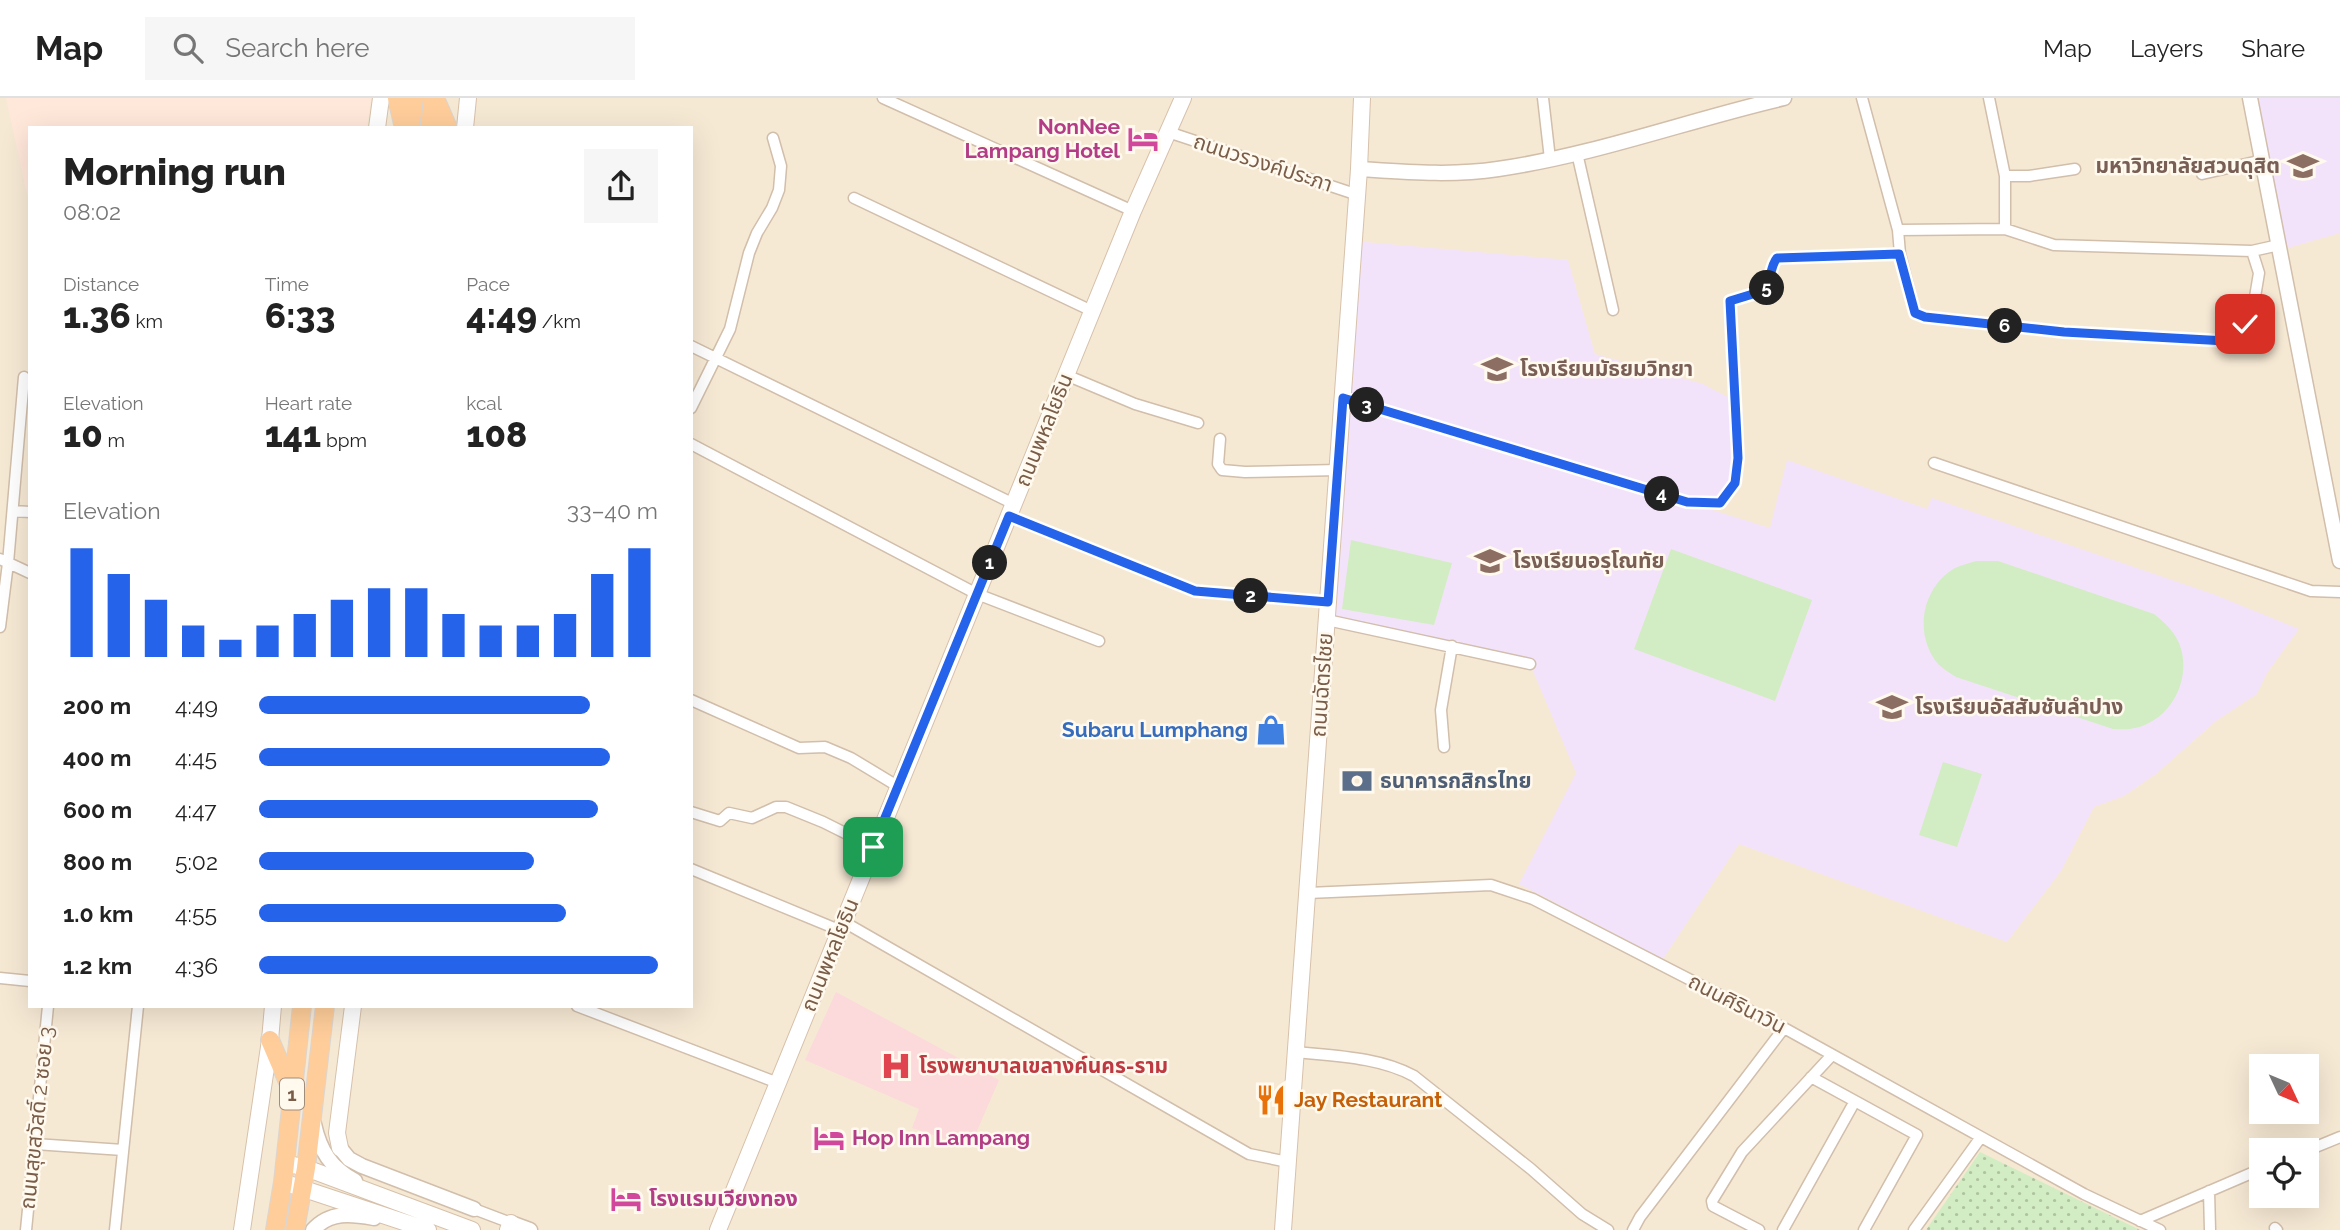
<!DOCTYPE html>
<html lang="en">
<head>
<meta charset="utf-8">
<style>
	:root { --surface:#fff; --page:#f6f6f6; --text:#222; --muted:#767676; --line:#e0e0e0; --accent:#2563eb }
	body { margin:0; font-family:Raleway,"Noto Sans Thai",sans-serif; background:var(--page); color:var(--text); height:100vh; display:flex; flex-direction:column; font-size:26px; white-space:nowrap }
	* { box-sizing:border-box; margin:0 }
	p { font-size:23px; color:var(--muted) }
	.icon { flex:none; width:38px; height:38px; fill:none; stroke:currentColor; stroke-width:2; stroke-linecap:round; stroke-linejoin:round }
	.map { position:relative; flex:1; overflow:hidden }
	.details { position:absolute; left:28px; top:28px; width:665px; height:882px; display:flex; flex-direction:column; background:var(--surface); border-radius:0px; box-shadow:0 7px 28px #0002 }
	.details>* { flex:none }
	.needle { width:46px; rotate:134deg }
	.fabs { position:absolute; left:2249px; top:956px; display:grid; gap:14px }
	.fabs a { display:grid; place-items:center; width:70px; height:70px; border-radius:0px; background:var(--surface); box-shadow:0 7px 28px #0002; font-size:35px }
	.pin { position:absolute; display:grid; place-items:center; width:60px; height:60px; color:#fff; margin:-30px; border-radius:14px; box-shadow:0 4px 10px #0006 }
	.km { position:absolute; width:35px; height:35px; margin:-18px; border-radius:50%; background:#222; color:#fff; font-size:19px; line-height:35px; text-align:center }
	.round { display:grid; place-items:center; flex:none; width:74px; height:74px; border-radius:0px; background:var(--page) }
	.headline { display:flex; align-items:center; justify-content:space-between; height:119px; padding:0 35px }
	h1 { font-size:38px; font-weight:800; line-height:52px }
	.figures { display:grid; grid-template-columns:repeat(3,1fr); gap:10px; height:119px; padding:7px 35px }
	.figures div { display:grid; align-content:center }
	.figures b { font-size:35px; font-weight:800 }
	.figures small { font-size:19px; font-weight:400 }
	.figures p { font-size:19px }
	.chart { height:196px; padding:14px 35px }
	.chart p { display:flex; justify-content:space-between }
	.chart svg { width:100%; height:126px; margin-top:7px; stroke:var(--accent); stroke-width:6 }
	ul { padding:0 35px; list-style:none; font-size:23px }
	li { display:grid; grid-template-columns:112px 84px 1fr; align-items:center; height:52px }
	li i { height:18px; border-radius:9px; background:var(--accent) }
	header { display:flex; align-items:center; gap:42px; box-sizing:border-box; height:98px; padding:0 35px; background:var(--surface); border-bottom:2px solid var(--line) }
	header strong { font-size:33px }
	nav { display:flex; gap:38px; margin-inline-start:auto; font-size:24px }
	.search { width:490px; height:63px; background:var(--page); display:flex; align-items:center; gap:18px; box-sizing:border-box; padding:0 24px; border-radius:0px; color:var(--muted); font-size:26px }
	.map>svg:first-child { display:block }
	.residential { fill:#f6e9d4; fill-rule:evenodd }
	.commercial { fill:#ffe7da }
	.education { fill:#f3e3fa }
	.medical { fill:#fcd9db }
	.grass { fill:#d2edc3 }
	.park { fill:url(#park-dots) }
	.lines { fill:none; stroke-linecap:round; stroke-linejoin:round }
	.minor-casing { stroke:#d1beab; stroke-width:13 }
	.tertiary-casing { stroke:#d1beab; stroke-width:17 }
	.secondary-casing { stroke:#d7c1ab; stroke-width:18 }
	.trunk-casing { stroke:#dcd5d0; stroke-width:20 }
	.minor { stroke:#fff; stroke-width:10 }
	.tertiary { stroke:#fff; stroke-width:14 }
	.secondary { stroke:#fff; stroke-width:16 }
	.trunk { stroke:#fecd9a; stroke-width:18 }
	.route-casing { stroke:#fff; stroke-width:14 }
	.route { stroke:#2563eb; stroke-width:9 }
	.labels { text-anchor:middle; stroke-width:5; stroke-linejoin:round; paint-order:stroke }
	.shield { fill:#fff9ee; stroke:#a28c7a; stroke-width:2 }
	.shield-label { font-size:19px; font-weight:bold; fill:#7a5d49 }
	.hotel-label { font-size:21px; font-weight:bold; fill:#b23c85; stroke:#fff9ee; text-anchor:start }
	.street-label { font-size:21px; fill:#7a5d49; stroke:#fff9ee }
	.education-label { font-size:21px; font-weight:bold; fill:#785e54; stroke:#fff9ee; text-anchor:start }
	.shop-label { font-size:21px; font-weight:bold; fill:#366cbe; stroke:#fff9ee; text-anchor:end }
	.service-label { font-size:21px; font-weight:bold; fill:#4e5e75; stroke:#fff9ee; text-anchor:start }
	.health-label { font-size:21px; font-weight:bold; fill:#be3a42; stroke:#fff9ee; text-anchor:start }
	.food-label { font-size:21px; font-weight:bold; fill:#c56008; stroke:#fff9ee; text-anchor:start }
</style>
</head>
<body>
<header>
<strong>Map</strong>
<div class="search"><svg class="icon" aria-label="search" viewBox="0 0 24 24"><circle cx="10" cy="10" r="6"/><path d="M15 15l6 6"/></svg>Search here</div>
<nav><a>Map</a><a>Layers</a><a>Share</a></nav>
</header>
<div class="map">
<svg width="2340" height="1132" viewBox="0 0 2340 1132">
	<defs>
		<pattern id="park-dots" width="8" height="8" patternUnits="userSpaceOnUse" patternTransform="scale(1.75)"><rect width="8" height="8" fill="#d2edc3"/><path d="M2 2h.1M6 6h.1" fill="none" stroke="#afc3a0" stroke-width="1.8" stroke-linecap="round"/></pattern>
	</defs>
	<rect width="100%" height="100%" fill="#fef6e7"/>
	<path class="residential" d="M0,0h2340v1132h-2340zM30,30h661v878h-661zM2261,968h45v45h-45zM2261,1052h45v45h-45z"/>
	<path class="commercial" d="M6,0h365l-4,30h-337v70h-2z"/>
	<path class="education" d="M2251,0h89v135l-56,16z
		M1354,143l214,19 27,94 108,30 32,17v82l-15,20h-30l80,25 17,-68 140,49 5,-11 281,96 86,35 -32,44 -10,21 -41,27 -60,53 -32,22 -30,11 -33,64 -54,71 -268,-98 -76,115 -144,-75 57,-111 -46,-109 -203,-44z"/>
	<path class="medical" d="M836,894l163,88 -29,67 -58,-19 7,-19 -114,-49z"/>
	<path class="grass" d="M1351,442l101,23 -18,62 -92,-16z
		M1671,451l141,51 -37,101 -141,-52z
		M1976,463h22l156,53c10,8 20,17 25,29 14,34 -7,77 -44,85 -7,2 -15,1 -22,1l-157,-52c-6,-4 -13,-8 -18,-13 -25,-30 -16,-77 17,-96 6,-3 15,-5 21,-7z
		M1943,664l39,12 -25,73 -38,-12z"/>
	<path class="park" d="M1980,1054l160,78h-214z"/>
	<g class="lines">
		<g class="minor-casing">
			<path id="minor" d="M883,0l250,113
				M1543,0l7,61
				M1862,0l36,132 2,24 15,59 10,4 139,15 162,9 9,-2 6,-8 14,-34 4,-24 -7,-22 27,-6
				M1989,0l16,78v53
				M1168,34l190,63
				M1577,55l36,157
				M2202,76l61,-14
				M2005,78h24l46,-7
				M854,100l238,113
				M1898,132l107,-1 49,16 198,6
				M691,248l323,158
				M1066,277l69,29 63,19
				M1343,300l344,104 33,1 15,-20 3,-25 -8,-157 36,-11c5,-10 4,-24 11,-32l123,-4
				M691,310l39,-79 19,-76 8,-20 15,-25 7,-18 2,-24 -8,-28
				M1220,341l-2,25 4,6 23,2 93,-2
				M691,346l286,150 122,47
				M1934,365l377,128 29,1
				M13,413l17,1
				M1009,418l186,75 133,11
				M0,461l30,14
				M1327,522l203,44
				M0,529l8,-64 16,-186
				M691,602l108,48 26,-1 26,11 48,29
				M1444,649l-3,-37 11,-64
				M691,714l29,9 9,-8 23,5 24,-11h10l37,15 50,25
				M691,771l148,61
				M1308,795l183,-8 42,14 251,129 300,166 76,36
				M844,824l405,232 39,8
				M0,880l30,3
				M577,908l201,77
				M1296,954c39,4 83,5 118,24l117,93 51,45 26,16
				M1811,979l106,58 -53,95
				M35,1046l88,6
				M2306,1053l34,-14
				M2209,1093l1,39
				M474,1111l37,14
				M2140,1123l121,-52
				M2275,1130l2,2
				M26,1132l22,-224
				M115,1132l23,-224
				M1633,1132l7,-13 144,-189
				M1759,1132l-46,-24 -1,-5 30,-49 90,-97
				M1783,1132l72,-129
				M1914,1132l67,-93"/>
		</g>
		<g class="tertiary-casing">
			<path id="tertiary" d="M2250,0l90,463
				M1359,71c47,3 93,7 139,0 97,-14 191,-49 286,-71
				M314,1026c6,27 17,44 41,57
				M340,1050l9,11 13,7 112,43
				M511,1125l19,7
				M313,1132c17,-19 38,-16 61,-12"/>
		</g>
		<g class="secondary-casing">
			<path id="secondary" d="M377,30l4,-30
				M465,30l3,-30
				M340,1050l-3,-15 16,-127
				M285,1065l21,5 166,62
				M283,1084l145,48
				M242,1132l28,-190 3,-34
				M508,1132l3,-7
				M718,1132l415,-1019 50,-113
				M1283,1132l76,-1061 3,-71"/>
		</g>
		<g class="trunk-casing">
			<path id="trunk" d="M397,0l7,30
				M435,0l13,30
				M410,30l4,-30
				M430,30l3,-30
				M270,942l21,49
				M275,1132l8,-48 19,-176
				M295,1132l11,-62 19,-162"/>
		</g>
		<use href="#minor" class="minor"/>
		<use href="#tertiary" class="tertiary"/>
		<use href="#secondary" class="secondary"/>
		<use href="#trunk" class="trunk"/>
	</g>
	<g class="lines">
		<g class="route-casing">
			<path id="route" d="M873,749l136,-331 186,75 133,11 15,-204 344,104 33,1 15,-20 3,-25 -8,-157 36,-11c5,-10 4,-24 11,-32l122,-4 16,59 10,4 139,15 162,9 9,-2 10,-15"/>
		</g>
		<use href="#route" class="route"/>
	</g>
	<defs>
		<g id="hotel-bare" transform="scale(2.415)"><path d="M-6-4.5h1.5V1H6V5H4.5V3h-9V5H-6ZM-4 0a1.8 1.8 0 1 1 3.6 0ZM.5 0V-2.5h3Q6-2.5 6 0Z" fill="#d1479c" stroke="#fff9ee" stroke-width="2.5" paint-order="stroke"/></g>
		<g id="university-bare" transform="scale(2.415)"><path d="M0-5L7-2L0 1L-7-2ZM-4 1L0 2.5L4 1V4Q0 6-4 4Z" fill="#8d6e63" stroke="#fff9ee" stroke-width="2.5" paint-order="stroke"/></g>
		<g id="school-bare" transform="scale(2.415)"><path d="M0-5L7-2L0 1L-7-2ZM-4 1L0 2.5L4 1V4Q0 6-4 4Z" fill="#8d6e63" stroke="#fff9ee" stroke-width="2.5" paint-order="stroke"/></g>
		<g id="shop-bare" transform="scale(2.415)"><path d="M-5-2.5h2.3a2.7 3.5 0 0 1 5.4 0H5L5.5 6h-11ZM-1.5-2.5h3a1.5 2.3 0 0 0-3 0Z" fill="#3f7fe0" stroke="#fff9ee" stroke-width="2.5" paint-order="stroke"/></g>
		<g id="bank-bare" transform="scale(2.415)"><path d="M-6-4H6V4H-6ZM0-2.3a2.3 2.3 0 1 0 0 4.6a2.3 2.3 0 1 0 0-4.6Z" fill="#5c6f8a" stroke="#fff9ee" stroke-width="2.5" paint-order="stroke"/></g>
		<g id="hospital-bare" transform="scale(2.415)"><path d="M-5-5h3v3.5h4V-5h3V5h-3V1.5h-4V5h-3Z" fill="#e0444e" stroke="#fff9ee" stroke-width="2.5" paint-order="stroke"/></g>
		<g id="restaurant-bare" transform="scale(2.415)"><path d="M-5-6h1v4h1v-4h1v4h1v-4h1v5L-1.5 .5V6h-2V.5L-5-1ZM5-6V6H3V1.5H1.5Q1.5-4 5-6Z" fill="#e8710a" stroke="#fff9ee" stroke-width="2.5" paint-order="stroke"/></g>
	</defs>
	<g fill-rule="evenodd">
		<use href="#hotel-bare" x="1143" y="41"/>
		<use href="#university-bare" x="2303" y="68"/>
		<use href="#school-bare" x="1497" y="271"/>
		<use href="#school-bare" x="1490" y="463"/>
		<use href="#school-bare" x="1892" y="609"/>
		<use href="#shop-bare" x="1271" y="632"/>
		<use href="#bank-bare" x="1357" y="683"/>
		<use href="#hospital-bare" x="896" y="968"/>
		<use href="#restaurant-bare" x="1271" y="1002"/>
		<use href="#hotel-bare" x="829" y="1040"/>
		<use href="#hotel-bare" x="626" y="1101"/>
	</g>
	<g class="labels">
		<rect class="shield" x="280" y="980.5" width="24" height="31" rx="5"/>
		<g class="shield-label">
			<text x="292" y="1003">1</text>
		</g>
		<g class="hotel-label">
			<text x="1120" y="36" text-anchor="end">NonNee<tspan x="1120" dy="24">Lampang Hotel</tspan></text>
			<text x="852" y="1047">Hop Inn Lampang</text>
			<text x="649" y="1108">โรงแรมเวียงทอง</text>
		</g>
		<g class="street-label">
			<text transform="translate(1263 65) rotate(18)" y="7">ถนนวรวงค์ประภา</text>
			<text transform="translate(1044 332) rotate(-68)" y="7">ถนนพหลโยธิน</text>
			<text transform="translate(1322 587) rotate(-86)" y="7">ถนนฉัตรไชย</text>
			<text transform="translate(830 857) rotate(-68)" y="7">ถนนพหลโยธิน</text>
			<text transform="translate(1737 906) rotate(27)" y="7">ถนนศิรินาวิน</text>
			<text transform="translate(37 1020) rotate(-84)" y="7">ถนนสุขสวัสดิ์ 2 ซอย 3</text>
		</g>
		<g class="education-label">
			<text x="2280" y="75" text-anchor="end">มหาวิทยาลัยสวนดุสิต</text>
			<text x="1520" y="278">โรงเรียนมัธยมวิทยา</text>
			<text x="1513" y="470">โรงเรียนอรุโณทัย</text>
			<text x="1915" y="616">โรงเรียนอัสสัมชันลำปาง</text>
		</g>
		<g class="shop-label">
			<text x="1248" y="639">Subaru Lumphang</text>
		</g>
		<g class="service-label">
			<text x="1380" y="690">ธนาคารกสิกรไทย</text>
		</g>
		<g class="health-label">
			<text x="919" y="975">โรงพยาบาลเขลางค์นคร-ราม</text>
		</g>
		<g class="food-label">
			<text x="1294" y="1009">Jay Restaurant</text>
		</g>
	</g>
</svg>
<div class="fabs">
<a><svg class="needle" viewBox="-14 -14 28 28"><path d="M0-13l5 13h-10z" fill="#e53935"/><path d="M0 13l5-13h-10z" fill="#767676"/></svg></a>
<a><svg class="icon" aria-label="locate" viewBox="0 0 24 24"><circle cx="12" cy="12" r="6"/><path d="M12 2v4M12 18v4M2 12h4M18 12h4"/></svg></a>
</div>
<div class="pin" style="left:873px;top:749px;background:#1e9e55"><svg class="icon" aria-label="arrive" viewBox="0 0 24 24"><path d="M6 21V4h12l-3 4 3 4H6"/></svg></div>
<div class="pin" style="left:2245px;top:226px;background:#d93025"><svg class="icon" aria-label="check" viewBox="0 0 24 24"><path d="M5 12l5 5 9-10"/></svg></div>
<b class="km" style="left:990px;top:465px">1</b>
<b class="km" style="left:1251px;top:498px">2</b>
<b class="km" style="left:1367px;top:307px">3</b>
<b class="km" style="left:1662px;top:396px">4</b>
<b class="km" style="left:1767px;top:190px">5</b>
<b class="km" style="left:2005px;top:228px">6</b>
<section class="details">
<div class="headline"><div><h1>Morning run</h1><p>08:02</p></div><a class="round"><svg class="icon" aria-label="share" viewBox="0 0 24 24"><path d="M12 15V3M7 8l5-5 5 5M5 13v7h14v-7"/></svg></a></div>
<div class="figures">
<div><p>Distance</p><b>1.36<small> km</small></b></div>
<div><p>Time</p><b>6:33</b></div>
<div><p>Pace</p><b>4:49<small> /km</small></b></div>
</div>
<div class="figures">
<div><p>Elevation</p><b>10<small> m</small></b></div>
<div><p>Heart rate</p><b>141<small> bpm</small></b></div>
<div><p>kcal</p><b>108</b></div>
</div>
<div class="chart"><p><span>Elevation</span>33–40 m</p>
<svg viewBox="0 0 160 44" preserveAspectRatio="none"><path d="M5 44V6M15 44V15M25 44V24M35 44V33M45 44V38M55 44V33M65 44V29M75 44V24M85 44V20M95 44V20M105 44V29M115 44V33M125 44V33M135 44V29M145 44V15M155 44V6"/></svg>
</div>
<ul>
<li><b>200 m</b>4:49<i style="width:83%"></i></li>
<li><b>400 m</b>4:45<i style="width:88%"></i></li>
<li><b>600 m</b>4:47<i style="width:85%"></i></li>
<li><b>800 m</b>5:02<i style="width:69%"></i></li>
<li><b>1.0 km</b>4:55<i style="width:77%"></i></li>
<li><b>1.2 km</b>4:36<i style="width:100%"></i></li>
</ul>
</section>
</div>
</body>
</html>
